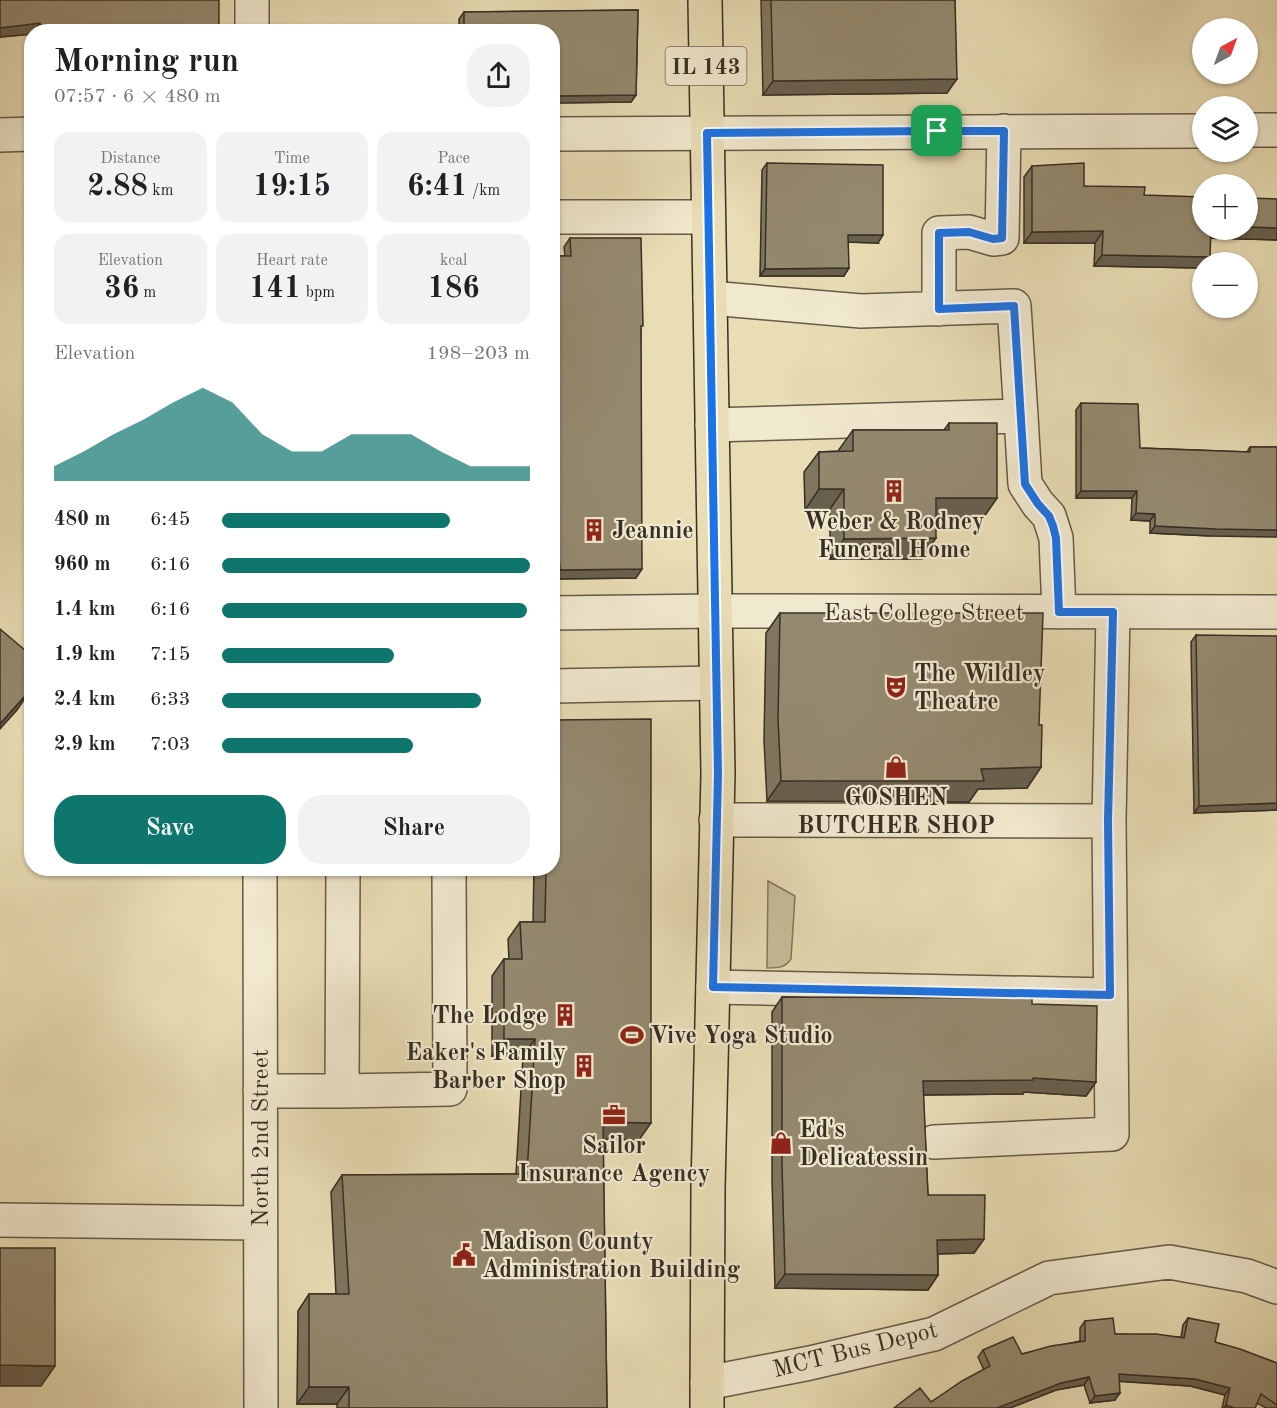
<!DOCTYPE html>
<html lang="en">
<head>
<meta charset="utf-8">
<style>
	:root { --surface:#fff; --page:#f2f2f2; --text:#202124; --muted:#757577; --accent:#0f766e }
	body { margin:0; font-family:"Old Standard TT",serif; background:var(--page); color:var(--text); height:100vh; display:flex; flex-direction:column; font-size:22px; white-space:nowrap }
	* { box-sizing:border-box; margin:0 }
	p { font-size:20px; color:var(--muted) }
	.icon { flex:none; width:33px; height:33px; fill:none; stroke:currentColor; stroke-width:2; stroke-linecap:round; stroke-linejoin:round }
	.map { position:relative; flex:1; overflow:hidden }
	.details { position:absolute; left:24px; top:24px; width:536px; height:852px; display:flex; flex-direction:column; background:var(--surface); border-radius:24px; box-shadow:0 2px 4px #0004 }
	.details>* { flex:none }
	.needle { width:39px; rotate:41deg }
	.buttons { position:absolute; left:1192px; top:18px; display:grid; gap:12px }
	.buttons a { display:grid; place-items:center; width:66px; height:66px; border-radius:50%; background:var(--surface); box-shadow:0 2px 4px #0004; font-size:30px }
	.pin { position:absolute; display:grid; place-items:center; width:51px; height:51px; color:#fff; margin:-26px; border-radius:12px; box-shadow:0 3px 9px #0006 }
	.round { display:grid; place-items:center; flex:none; width:63px; height:63px; border-radius:24px; background:var(--page) }
	.overview { display:flex; align-items:center; justify-content:space-between; height:102px; padding:0 30px }
	h1 { font-size:33px; font-weight:700; line-height:45px }
	.figures { display:grid; grid-template-columns:repeat(3,1fr); gap:9px; height:102px; padding:6px 30px }
	.figures div { display:grid; align-content:center; border-radius:15px; background:var(--page); text-align:center }
	.figures b { font-size:30px; font-weight:700 }
	.figures small { font-size:16px; font-weight:400 }
	.figures p { font-size:16px }
	.chart { height:168px; padding:12px 30px }
	.chart p { display:flex; justify-content:space-between }
	.chart svg { width:100%; height:108px; margin-top:6px; fill:var(--accent); opacity:.7 }
	.button { display:flex; gap:12px; margin-top:auto; padding:12px 30px }
	.button a { flex:1; height:69px; border-radius:24px; background:var(--accent); color:#fff; font-size:24px; font-weight:700; line-height:69px; text-align:center }
	.button a+a { background:var(--page); color:var(--text) }
	ul { padding:0 30px; list-style:none; font-size:20px }
	li { display:grid; grid-template-columns:96px 72px 1fr; align-items:center; height:45px }
	li i { height:15px; border-radius:8px; background:var(--accent) }
	.map>svg:first-child { display:block }
	.green { fill:#cbbf9c; stroke:#817760; stroke-width:1.5 }
	.lines { fill:none; stroke-linecap:round; stroke-linejoin:round }
	.minor-casing { stroke:#645a48; stroke-width:36 }
	.major-casing { stroke:#372f24; stroke-width:36 }
	.minor { stroke:#f1e9cf; stroke-width:33 }
	.major { stroke:#e9ddb5; stroke-width:33 }
	.wall { fill:#7f765f; stroke:#372f24; stroke-width:1.5 }
	.shaded-wall { fill:#68604e; stroke:#372f24; stroke-width:1.5 }
	.building { fill:#94896f; stroke:#372f24; stroke-width:1.5 }
	.route-casing { stroke:#fff; stroke-width:12 }
	.route { stroke:#1a73e8; stroke-width:8 }
	.labels { text-anchor:middle; stroke-width:4.5; stroke-linejoin:round; paint-order:stroke }
	.shield { fill:#f1e9cf; stroke:#6f6757; stroke-width:1.5 }
	.shield-label { font-size:22px; font-weight:bold; fill:#372f24 }
	.poi-label { font-size:24px; font-weight:bold; fill:#372f24; stroke:#f1e9cf; text-anchor:start }
	.street-label { font-size:24px; fill:#372f24; stroke:#f1e9cf }
</style>
</head>
<body>
<div class="map">
<svg width="1277" height="1408" viewBox="0 0 1277 1408">
	<rect width="100%" height="100%" fill="#e9ddb5"/>
	<filter id="stains"><feTurbulence type="fractalNoise" baseFrequency=".00333" numOctaves="4"/><feColorMatrix values="0 0 0 0 .2 0 0 0 0 .09 0 0 0 0 .02 0 0 0 .5 -.17"/></filter>
	<radialGradient id="worn" r=".72"><stop offset=".6" stop-color="#630" stop-opacity="0"/><stop offset="1" stop-color="#630" stop-opacity=".3"/></radialGradient>
	<path class="green" d="M768,881l27,15 -4,63c-6,9 -14,9 -24,9z"/>
	<g class="lines">
		<g class="minor-casing">
			<path id="minor" d="M252,0v32
				M1248,130h29
				M552,134l651,-3
				M0,135l32,-1
				M552,217h156
				M710,298l151,13 153,-5 7,110 -309,9
				M939,309v-76l30,-1 24,7 9,-1 2,-107
				M1021,416l4,68 13,20 11,12 7,22 3,74
				M552,613l163,-2 562,1
				M552,686l164,-3
				M716,820l393,1
				M260,868l1,540
				M343,868l-1,223 108,-2 -1,-221
				M713,987l397,8
				M260,1091h82
				M934,1142l178,-8 -3,-313 4,-209
				M0,1220l260,3
				M707,1383l103,-20 124,-29 115,-56 120,-16 78,14 30,11"/>
		</g>
		<g class="major-casing">
			<path id="major" d="M705,0l13,774 -10,413 -1,221"/>
		</g>
		<use href="#minor" class="minor"/>
		<use href="#major" class="major"/>
	</g>
	<path class="wall" d="M0,0l219,32h-187v2l-32,3z
		M761,0h194l-8,93 -184,2z
		M638,10l-2,85 -5,7 -79,1v-71h-93v-13l5,-7z
		M767,163l111,80 -30,-1 -4,34h-84l2,-106z
		M1032,166l52,20 60,9 133,45 -67,-2v19l-4,5h-3v5l-1,1 -108,-2 1,-23h-71v-66z
		M570,238l71,91 -5,249 -82,1 -1,-15h-1v-308h13l-1,-9z
		M1081,403l59,45 107,4 3,-5h27l-66,89 -61,-3v-12l-19,-1 1,-22h-56v-88z
		M949,423l48,75 -14,20h-47l-14,41h-92v-50l-25,1 -1,-38 15,-20 19,-1 15,-21h91z
		M780,613l259,112 2,42 -14,21 -49,1 -9,13 -202,-1 -3,-61 2,-107z
		M1196,635l81,175 -83,3 -3,-171z
		M534,868h18l87,272 -36,-1 4,269h-270v-4h-40l1,-93 11,-17h27l-5,-102 11,-17 174,-1 7,-118h-31v-80l12,-17h5l-1,-20 12,-17h13z
		M782,997l250,7 64,78 -10,14 -62,-4 -1,2 -100,1 5,100 56,44 -10,14 -36,1v21l-10,15 -153,-2 -3,-108v-168z
		M1188,1318l27,24 62,21v45h-11l-9,-5 -2,5h-33l3,-13 -35,-9 -71,-5 -4,19 -25,3 -6,-18 -28,5 -46,18h-116l37,-6 53,-32 -6,-13 5,-7 39,4 58,-13v-13l5,-7 30,13 66,3 2,-12z"/>
	<path class="shaded-wall" d="M40,23l-6,9h-2v2l-32,3v-9z
		M957,79l-10,14 -184,2 10,-14z
		M636,95l-5,7 -79,1v-7z
		M1248,227l29,1v12l-74,-2 5,-8h40z
		M1103,231l-8,12h-71l8,-11z
		M848,235h35l-5,8 -35,-1z
		M1102,255l108,2 -4,5h-3v5l-1,1 -108,-2z
		M849,268l-5,8h-84l5,-7z
		M819,489h25l-14,20 -25,1z
		M1081,491h56l-5,7h-56z
		M936,498h61l-14,20h-61z
		M1136,513l19,1 -5,7 -19,-1z
		M1155,526l122,4v7l-66,-1 -61,-3z
		M936,538l-14,21h-92l14,-20z
		M552,555h7l-6,9h-1z
		M642,569l-6,9 -82,1 6,-9z
		M32,688l-15,22 -17,19v-5z
		M1041,767l-14,21 -49,1 -9,13 -202,-1 14,-20 200,-12z
		M1277,803v7l-83,3 5,-7z
		M504,1039h31l-12,17h-31z
		M1033,1078l63,4 -10,14 -62,-4 -1,2 -110,1 10,-14z
		M603,1122l48,1 -12,17 -48,-1z
		M984,1239l-10,14 -47,1 10,-14z
		M785,1274l153,1 -10,15 -153,-2z
		M0,1365l55,1 -14,20h-41z
		M1119,1374l76,5 35,9 -5,7 -35,-9 -76,-5z
		M1089,1377l-5,8 -28,5 -46,18h-13l64,-25z
		M309,1387h40l-12,17h-40z
		M1120,1393l-5,7 -25,3 5,-7z
		M1226,1405l9,3h-11z"/>
	<path class="building" d="M0,0h219v32h-177l-2,-9 -40,5z
		M771,0h184l2,79 -184,2z
		M638,10l-2,85 -84,1v-64h-88v-20z
		M767,163l116,2v70h-35l1,33 -84,1z
		M1084,163v23l61,1 -1,8 59,2v33h8l-1,27 -108,-2 1,-24 -71,1v-66z
		M1248,198l29,1v29l-29,-1z
		M570,238h71l2,88h-2l1,243 -82,1 -1,-15h-7v-299h19z
		M1081,403l57,1 2,44 110,4v-5h27v83l-61,-1 -61,-3v-12l-19,-1 1,-22h-56z
		M949,423h48v75h-61v40l-92,1v-50h-25v-37l34,-1v-21h96z
		M780,613h263l-4,112h3l-1,42 -60,2 3,12h-203l-3,-61z
		M0,629l32,27v16l-4,5 4,3v8l-32,36z
		M1196,635l81,1v167l-78,3z
		M651,719v404l-48,-1 4,286h-258v-21h-40v-93h40l-7,-119 185,-1 8,-135h-31v-80h18l-2,-37h25l1,-54h6v-148z
		M782,997l250,1v6l65,2 -1,76 -63,-4v2l-110,1 5,114h57l-1,44 -47,1 1,35 -153,-1 -3,-108z
		M0,1248h55v118l-55,-1z
		M1113,1318l2,16h41l28,4 4,-20 31,6 -4,18 25,7 37,14v42l-16,-11 -6,14h-20l-9,-3 4,-17 -35,-9 -76,-5 1,19 -25,3 -6,-19 -28,6 -64,25h-103l26,-20 11,14 31,-21 28,-15 -7,-16 30,-13 9,17 29,-8 34,-5v-20z"/>
	<g class="lines">
		<g class="route-casing">
			<path id="route" d="M937,131h67l-2,107 -9,1 -24,-7 -30,1v76l75,-3 11,178 13,20 11,12 4,10 3,12 3,74h54l-5,209 2,174 -397,-8 5,-213 -11,-641z"/>
		</g>
		<use href="#route" class="route"/>
	</g>
	<defs>
		<g id="building-bare" transform="scale(1.8)"><path d="M-4-6H4V6H1V3H-1V6H-4ZM-2.5-4.3h1.7v1.8h-1.7ZM.8-4.3h1.7v1.8H.8ZM-2.5-1h1.7V.8h-1.7ZM.8-1h1.7V.8H.8Z" fill="#8f2418" stroke="#f1e9cf" stroke-width="2.5" paint-order="stroke"/></g>
		<g id="theatre-bare" transform="scale(1.8)"><path d="M-5-5.5Q0-4 5-5.5V0Q5 5 0 6Q-5 5-5 0ZM-3.3-2.5H-1v1.5H-3.3ZM1-2.5H3.3v1.5H1ZM-2.8 1Q0 5.5 2.8 1Z" fill="#8f2418" stroke="#f1e9cf" stroke-width="2.5" paint-order="stroke"/></g>
		<g id="shop-bare" transform="scale(1.8)"><path d="M-5-2.5h2.3a2.7 3.5 0 0 1 5.4 0H5L5.5 6h-11ZM-1.5-2.5h3a1.5 2.3 0 0 0-3 0Z" fill="#8f2418" stroke="#f1e9cf" stroke-width="2.5" paint-order="stroke"/></g>
		<g id="stadium-bare" transform="scale(1.8)"><path d="M0-5a6.5 5 0 1 0 0 10a6.5 5 0 1 0 0-10ZM-3.5-1.8h7v3.6h-7Z" fill="#8f2418" stroke="#f1e9cf" stroke-width="2.5" paint-order="stroke"/></g>
		<g id="office-bare" transform="scale(1.8)"><path d="M-6-3h4V-5.5h4V-3h4V5H-6ZM-1-4.5V-3h2v-1.5ZM-6 0V1H6V0Z" fill="#8f2418" stroke="#f1e9cf" stroke-width="2.5" paint-order="stroke"/></g>
		<g id="civic-bare" transform="scale(1.8)"><path d="M-.6-6.5H3V-4.5H.6V-3L4-1V1h2V6H-6V1h2V-1L-.6-3ZM-1.2 2.5V6h2.4V2.5Z" fill="#8f2418" stroke="#f1e9cf" stroke-width="2.5" paint-order="stroke"/></g>
	</defs>
	<g fill-rule="evenodd">
		<use href="#building-bare" x="894" y="491"/>
		<use href="#building-bare" x="594" y="530"/>
		<use href="#theatre-bare" x="896" y="687"/>
		<use href="#shop-bare" x="896" y="767"/>
		<use href="#building-bare" x="565" y="1015"/>
		<use href="#stadium-bare" x="632" y="1035"/>
		<use href="#building-bare" x="584" y="1066"/>
		<use href="#office-bare" x="614" y="1115"/>
		<use href="#shop-bare" x="781" y="1143"/>
		<use href="#civic-bare" x="464" y="1255"/>
	</g>
	<g class="labels">
		<rect class="shield" x="665.5" y="47" width="81" height="38" rx="4.5"/>
		<g class="shield-label">
			<text x="706" y="74">IL 143</text>
		</g>
		<g class="poi-label">
			<text x="894" y="529" text-anchor="middle">Weber &amp; Rodney<tspan x="894" dy="28">Funeral Home</tspan></text>
			<text x="612" y="538">Jeannie</text>
			<text x="914" y="681">The Wildley<tspan x="914" dy="28">Theatre</tspan></text>
			<text x="896" y="805" text-anchor="middle">GOSHEN<tspan x="896" dy="28">BUTCHER SHOP</tspan></text>
			<text x="547" y="1023" text-anchor="end">The Lodge</text>
			<text x="650" y="1043">Vive Yoga Studio</text>
			<text x="566" y="1060" text-anchor="end">Eaker's Family<tspan x="566" dy="28">Barber Shop</tspan></text>
			<text x="799" y="1137">Ed's<tspan x="799" dy="28">Delicatessin</tspan></text>
			<text x="614" y="1153" text-anchor="middle">Sailor<tspan x="614" dy="28">Insurance Agency</tspan></text>
			<text x="482" y="1249">Madison County<tspan x="482" dy="28">Administration Building</tspan></text>
		</g>
		<g class="street-label">
			<text x="924" y="620">East College Street</text>
			<text transform="translate(260 1138) rotate(-90)" y="8">North 2nd Street</text>
			<text transform="translate(855 1349) rotate(-14)" y="8">MCT Bus Depot</text>
		</g>
	</g>
	<rect width="100%" height="100%" filter="url(#stains)"/>
	<rect width="100%" height="100%" fill="url(#worn)"/>
</svg>
<div class="buttons">
<a><svg class="needle" viewBox="-14 -14 28 28"><path d="M0-13l5 13h-10z" fill="#e53935"/><path d="M0 13l5-13h-10z" fill="#757577"/></svg></a>
<a><svg class="icon" aria-label="layers" viewBox="0 0 24 24"><path d="M12 4l9 5-9 5-9-5zM3 14l9 5 9-5"/></svg></a>
<a>+</a>
<a>−</a>
</div>
<div class="pin" style="left:937px;top:131px;background:#1e9e55"><svg class="icon" aria-label="arrive" viewBox="0 0 24 24"><path d="M6 21V4h12l-3 4 3 4H6"/></svg></div>
<section class="details">
<div class="overview"><div><h1>Morning run</h1><p>07:57 · 6 × 480 m</p></div><a class="round"><svg class="icon" aria-label="share" viewBox="0 0 24 24"><path d="M12 15V3M7 8l5-5 5 5M5 13v7h14v-7"/></svg></a></div>
<div class="figures">
<div><p>Distance</p><b>2.88<small> km</small></b></div>
<div><p>Time</p><b>19:15</b></div>
<div><p>Pace</p><b>6:41<small> /km</small></b></div>
</div>
<div class="figures">
<div><p>Elevation</p><b>36<small> m</small></b></div>
<div><p>Heart rate</p><b>141<small> bpm</small></b></div>
<div><p>kcal</p><b>186</b></div>
</div>
<div class="chart"><p><span>Elevation</span>198–203 m</p>
<svg viewBox="0 0 160 44" preserveAspectRatio="none"><path d="M0 44V38L10 32L20 25L30 19L40 12L50 6L60 12L70 25L80 32L90 32L100 25L110 25L120 25L130 32L140 38L150 38L160 38V44z"/></svg>
</div>
<ul>
<li><b>480 m</b>6:45<i style="width:74%"></i></li>
<li><b>960 m</b>6:16<i style="width:100%"></i></li>
<li><b>1.4 km</b>6:16<i style="width:99%"></i></li>
<li><b>1.9 km</b>7:15<i style="width:56%"></i></li>
<li><b>2.4 km</b>6:33<i style="width:84%"></i></li>
<li><b>2.9 km</b>7:03<i style="width:62%"></i></li>
</ul>
<div class="button"><a>Save</a><a>Share</a></div>
</section>
</div>
</body>
</html>
